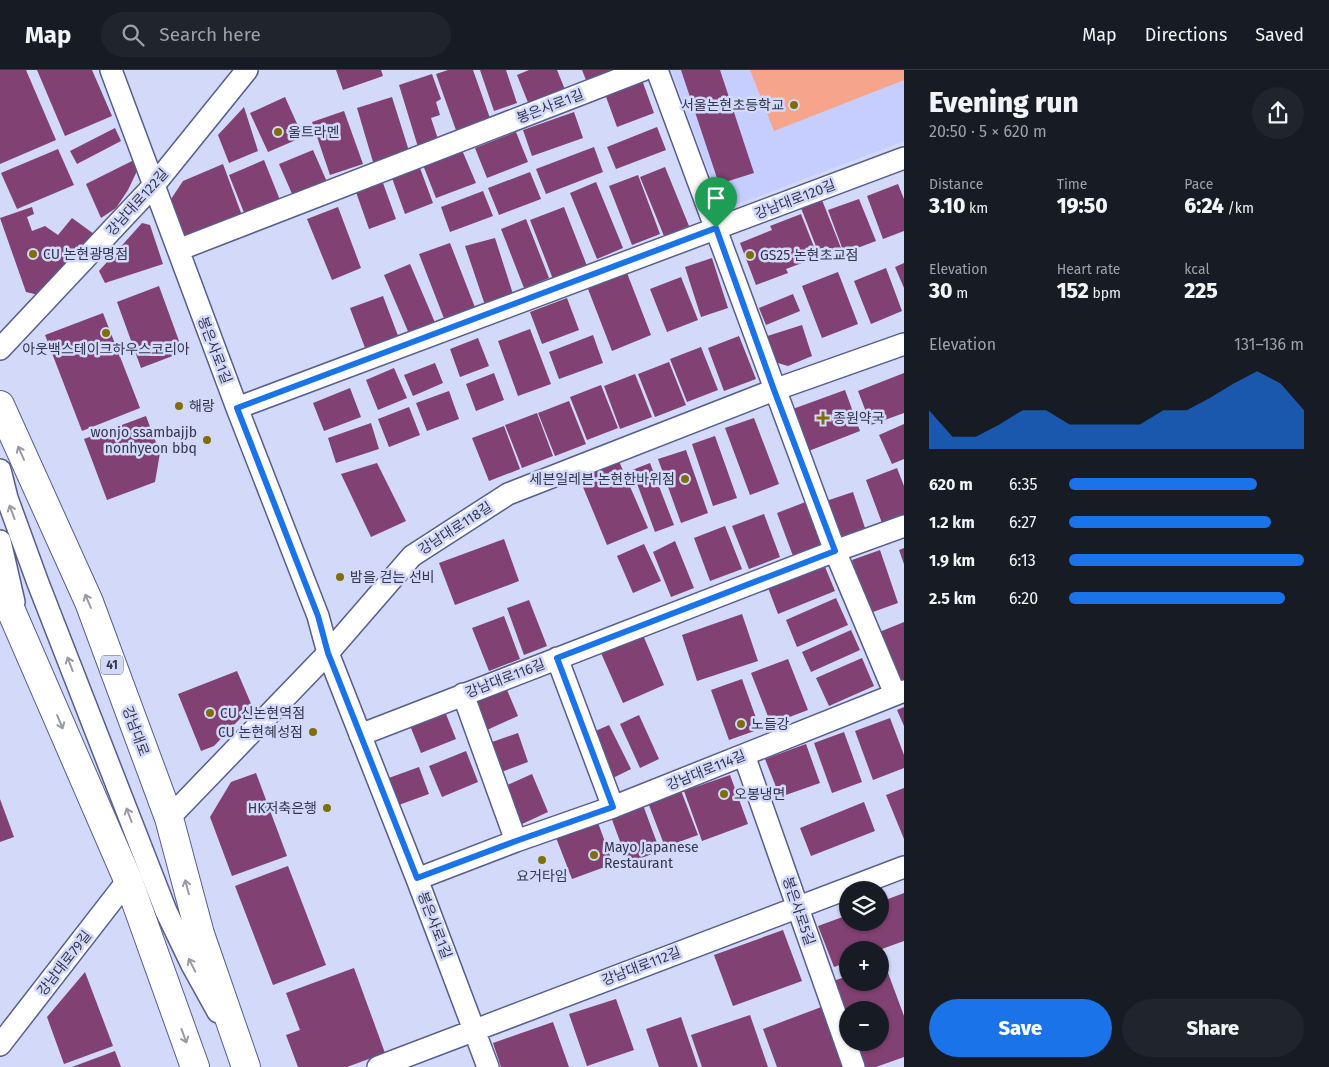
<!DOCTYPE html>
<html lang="en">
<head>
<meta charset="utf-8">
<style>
	:root { --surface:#171b24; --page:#20242c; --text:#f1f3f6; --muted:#9ea1a6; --line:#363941; --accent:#1a73e8 }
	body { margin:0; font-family:"Fira Sans","Noto Sans KR",sans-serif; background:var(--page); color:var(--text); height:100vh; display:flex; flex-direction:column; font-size:19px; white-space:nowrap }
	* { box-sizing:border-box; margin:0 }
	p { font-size:16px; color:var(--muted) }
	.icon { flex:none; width:28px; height:28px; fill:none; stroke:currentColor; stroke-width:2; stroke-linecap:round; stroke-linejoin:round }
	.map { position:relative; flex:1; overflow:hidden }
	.drawer { display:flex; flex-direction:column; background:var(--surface); width:425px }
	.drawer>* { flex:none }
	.fabs { position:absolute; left:839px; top:811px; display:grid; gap:10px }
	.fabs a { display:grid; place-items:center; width:50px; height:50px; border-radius:50%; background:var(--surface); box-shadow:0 1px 4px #0004; font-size:25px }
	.pin { position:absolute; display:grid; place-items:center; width:42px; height:42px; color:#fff; margin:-51px -21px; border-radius:50% 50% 50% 0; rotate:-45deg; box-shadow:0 0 5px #0007 }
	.pin .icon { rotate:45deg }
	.round { display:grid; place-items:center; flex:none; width:52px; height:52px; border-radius:26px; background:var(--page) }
	.overview { display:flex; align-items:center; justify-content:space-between; height:85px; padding:0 25px }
	h1 { font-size:28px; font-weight:800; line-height:38px }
	.metrics { display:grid; grid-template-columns:repeat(3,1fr); gap:8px; height:85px; padding:5px 25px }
	.metrics div { display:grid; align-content:center }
	.metrics b { font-size:21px; font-weight:800 }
	.metrics small { font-size:14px; font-weight:400 }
	.metrics p { font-size:14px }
	.chart { height:140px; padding:10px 25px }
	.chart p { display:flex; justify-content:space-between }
	.chart svg { width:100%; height:90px; margin-top:5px; fill:var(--accent); opacity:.7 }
	.cta { display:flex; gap:10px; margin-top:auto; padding:10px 25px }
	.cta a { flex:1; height:58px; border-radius:30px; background:var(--accent); color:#fff; font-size:20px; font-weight:800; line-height:58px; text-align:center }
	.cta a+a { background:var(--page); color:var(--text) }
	ul { padding:0 25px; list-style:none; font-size:16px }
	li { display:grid; grid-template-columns:80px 60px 1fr; align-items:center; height:38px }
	li i { height:12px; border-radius:6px; background:var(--accent) }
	header { display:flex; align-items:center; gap:30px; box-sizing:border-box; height:70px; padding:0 25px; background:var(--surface); border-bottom:1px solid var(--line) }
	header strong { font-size:24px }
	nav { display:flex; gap:28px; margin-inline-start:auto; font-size:18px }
	.search { width:350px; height:45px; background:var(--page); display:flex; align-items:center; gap:12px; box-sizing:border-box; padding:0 18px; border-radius:28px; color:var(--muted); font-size:19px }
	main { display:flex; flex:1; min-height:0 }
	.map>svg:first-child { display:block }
	.built { fill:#c5ceff }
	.garden { fill:#f6a48c }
	.building { fill:#814172 }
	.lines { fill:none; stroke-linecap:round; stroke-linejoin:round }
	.minor-casing { stroke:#575e8d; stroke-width:24 }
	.major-casing { stroke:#575e8d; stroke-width:30 }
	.minor { stroke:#fff; stroke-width:21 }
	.major { stroke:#fff; stroke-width:28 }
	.oneway { stroke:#999aa5 }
	.route-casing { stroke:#fff; stroke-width:10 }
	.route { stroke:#1a73e8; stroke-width:6 }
	.poi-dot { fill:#806e0a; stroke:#d2d9f9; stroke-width:2 }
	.labels { text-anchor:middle; stroke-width:5; stroke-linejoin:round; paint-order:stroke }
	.shield { fill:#d2d9f9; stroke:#63677f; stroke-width:1 }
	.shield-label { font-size:12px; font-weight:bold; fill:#33364b }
	.poi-label { font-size:14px; fill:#33364b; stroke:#d2d9f9; text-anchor:start }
	.street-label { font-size:14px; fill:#33364b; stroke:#d2d9f9 }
</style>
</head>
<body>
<header>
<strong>Map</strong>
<div class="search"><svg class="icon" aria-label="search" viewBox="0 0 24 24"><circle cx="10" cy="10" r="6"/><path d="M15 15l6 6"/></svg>Search here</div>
<nav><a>Map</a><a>Directions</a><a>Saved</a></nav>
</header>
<main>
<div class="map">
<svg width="904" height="997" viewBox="0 0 904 997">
	<rect width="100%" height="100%" fill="#d2d9f9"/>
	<path class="built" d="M671,0h233v71l-181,69z"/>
	<path class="garden" d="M750,0h154v10l-130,51z"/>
	<path class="building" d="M0,0h26l30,70 -56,24z
		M37,0h55l20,46 -47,20z
		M336,0h45l2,6 -40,14z
		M448,0h25l18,51 -34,12 -21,-59z
		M480,0h26l11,33 -23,8z
		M529,0h28l9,22 -37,13 -12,-30z
		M582,0h42l-36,15z
		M681,0h39l34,103 -35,11z
		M432,4l9,25 -5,3 4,13 -9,3 7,21 -20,8 -19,-62z
		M642,10l12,33 -37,14 -12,-33z
		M285,27l18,40 -35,15 -18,-39z
		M392,27l17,54 -36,11 -16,-54z
		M244,37l14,44 -29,12 -11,-28z
		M344,41l19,53 -33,11 -18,-53z
		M574,42l9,26 -51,18 -9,-26z
		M657,57l9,23 -50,19 -9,-22z
		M115,58l6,13 -44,23 -7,-13z
		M516,62l12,30 -41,16 -12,-30z
		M594,77l9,25 -57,22 -10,-25z
		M58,79l16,36 -57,24 -16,-36z
		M313,80l14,32 -34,14 -14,-32z
		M462,80l14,33 -40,15 -13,-33z
		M136,89l1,12 -9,19 -12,18 -15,10 -15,-34z
		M264,90l16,40 -35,15 -16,-40z
		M223,94l21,57 -47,19 -16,-7 -10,-34 12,-18z
		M665,97l24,59 -25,10 -24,-59z
		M420,98l13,35 -28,11 -13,-36z
		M530,102l11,27 -42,16 -11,-27z
		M638,105l22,59 -28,11 -23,-59z
		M596,112l27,66 -26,11 -27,-66z
		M383,113l13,36 -27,10 -13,-37z
		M898,114l6,15v32l-21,8 -16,-43z
		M483,121l10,25 -43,16 -9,-25z
		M859,129l17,42 -32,12 -16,-43z
		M822,130l19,48 -22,6 -18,-46z
		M32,137l2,7 -7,3 5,14 13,-5 13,9 14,-17 22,16 -51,62 -17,-4 -26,-74z
		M338,137l23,61 -29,12 -25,-61z
		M564,137l23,59 -34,13 -23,-59z
		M801,144l17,43 -32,12 2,4 -32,12 -16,-42 32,-13 -2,-4z
		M526,149l23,59 -25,10 -23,-59z
		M142,153l8,2 13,39 -58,19 -6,-12z
		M495,168l18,56 -28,11 -20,-59z
		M450,173l26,67 -31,11 -26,-67z
		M712,188l16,50 -27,9 -16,-50z
		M904,193v25l-9,-21z
		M410,194l26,61 -26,11 -26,-61z
		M886,198l16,43 -31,13 -17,-43z
		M838,202l20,52 -36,14 -20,-52z
		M627,203l24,62 -39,16 -24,-62z
		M681,207l17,43 -31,12 -17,-43z
		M159,216l24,66 -42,16 -24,-66z
		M793,224l7,17 -34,14 -7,-17z
		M383,226l17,45 -33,12 -17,-45z
		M567,228l12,32 -37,14 -12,-32z
		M103,243l37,95 -58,23 -37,-96z
		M802,255l10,31 -24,10 -17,-5 -10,-23z
		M530,259l21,55 -33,12 -20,-55z
		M593,265l10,28 -44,16 -10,-27z
		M739,266l17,43 -32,12 -16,-43z
		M478,268l11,28 -29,11 -10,-28z
		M701,277l17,43 -31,12 -17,-43z
		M669,292l17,43 -31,12 -17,-43z
		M435,293l8,20 -30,13 -9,-21z
		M394,298l13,30 -29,12 -12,-30z
		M494,303l10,27 -28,11 -10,-27z
		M904,303v40l-33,12 -13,-34z
		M635,304l17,43 -32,12 -16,-43z
		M601,315l17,43 -31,12 -17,-43z
		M350,318l11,29 -37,14 -11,-28z
		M845,320l15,41 -54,21 -16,-42z
		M449,321l10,28 -32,12 -11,-28z
		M569,331l17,43 -31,12 -17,-43z
		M409,337l11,28 -31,12 -11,-28z
		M537,343l16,43 -31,12 -17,-43z
		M146,346l14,37 -5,29 -48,18 -23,-61z
		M754,348l25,66 -29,11 -25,-67z
		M371,353l8,26 -43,14 -8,-25z
		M904,354v35l-12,5 -13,-29z
		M504,356l16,43 -31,12 -17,-43z
		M715,366l22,62 -24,8 -21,-62z
		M686,380l22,63 -27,10 -23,-64z
		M618,389l30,69 -41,17 -29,-70z
		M377,393l29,58 -35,16 -30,-63z
		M650,393l24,62 -19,7 -23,-62z
		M897,398l7,18v29l-22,8 -16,-43z
		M853,422l12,36 -26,9 -13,-36z
		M808,431l16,43 -31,12 -16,-43z
		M764,444l16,43 -31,12 -17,-43z
		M725,456l17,43 -32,12 -16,-43z
		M504,469l15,42 -64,24 -16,-42z
		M675,471l19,47 -23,9 -18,-45z
		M644,474l17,37 -28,12 -16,-37z
		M904,478v16l-5,-14z
		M880,480l18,53 -28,10 -18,-53z
		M823,492l12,29 -57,23 -11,-29z
		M836,528l12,27 -51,22 -11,-27z
		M529,530l18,46 -23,9 -17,-47z
		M742,544l16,47 -61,20 -15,-46z
		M504,546l16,43 -31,12 -17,-43z
		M904,552v58l-6,2 -21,-49z
		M851,560l9,20 -49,22 -9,-20z
		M643,565l21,50 -41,18 -22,-50z
		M862,588l12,28 -45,20 -13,-28z
		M788,589l20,51 -37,14 -20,-51z
		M237,601l15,35 -38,40 -13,5 -23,-57z
		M742,609l18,50 -31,11 -18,-50z
		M505,615l13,31 -31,14 -14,-31z
		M904,637v19l-7,-16z
		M444,639l12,30 -35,14 -12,-30z
		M639,645l20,44 -19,9 -20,-44z
		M890,648l14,37v13l-31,12 -18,-49z
		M609,655l22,44 -18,9 -22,-45z
		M844,662l18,50 -30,11 -18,-50z
		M518,663l10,29 -29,11 -10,-30z
		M806,674l14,39 -40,14 -15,-38z
		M466,681l12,31 -36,15 -13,-31z
		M419,697l10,27 -33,12 -10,-27z
		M256,703l31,83 -55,20 -22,-59 21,-35z
		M532,704l16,38 -26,12 -17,-38z
		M730,705l18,49 -46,17 -18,-50z
		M680,718l18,47 -33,12 -18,-47z
		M904,718v51l-18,-44z
		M0,729l14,38 -14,5z
		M864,732l11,29 -64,25 -11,-28z
		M643,735l17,46 -32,12 -17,-46z
		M597,750l16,44 -41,15 -17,-44z
		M288,796l38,99 -53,20 -38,-99z
		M904,823v48l-25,9h-31v12l-14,5 -16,-41 30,-11v7h32v-20z
		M783,860l19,51 -69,25 -19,-51z
		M884,892l20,54v41l-28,10h-11l-9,-25h24v-32h-32l-1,10 -14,-39 15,-5v6h32v-18z
		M354,898l31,85 -38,14h-49l-12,-32 14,-5 -14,-37z
		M85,902l28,74 -49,18 -17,-47z
		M616,929l18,51 -47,16 -18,-52z
		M824,936l22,61h-69l-14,-38z
		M750,945l18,52h-66l-11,-32z
		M681,947l17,50h-39l-13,-38z
		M553,952l16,45h-68l-8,-24z
		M115,981l6,16h-49z"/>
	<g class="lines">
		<g class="minor-casing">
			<path id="minor" d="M111,0l126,338 81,208 10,37 89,226 71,188
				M657,0l178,481 60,143
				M178,180l465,-180
				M0,279l155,-165 92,-114
				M237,338l667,-250
				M0,400l7,28 31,85 128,328 26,54 26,47
				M0,471l14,61
				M557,588l56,149
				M463,624l53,147
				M360,665l475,-184 69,-25
				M744,685l110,312
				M169,748l159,-165 84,-97 96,-62 266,-104 130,-46
				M417,809l99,-38 97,-34 291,-116
				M0,975l128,-165
				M378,997l526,-200"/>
		</g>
		<g class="major-casing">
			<path id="major" d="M0,335l89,197 80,216 31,116 46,133
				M0,515l128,295 67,187"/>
		</g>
		<use href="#minor" class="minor"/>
		<use href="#major" class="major"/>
	</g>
	<defs><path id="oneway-shaft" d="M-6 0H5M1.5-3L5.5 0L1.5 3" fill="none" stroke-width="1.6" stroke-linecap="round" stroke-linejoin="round" transform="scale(1.25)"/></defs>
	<g class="oneway">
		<use href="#oneway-shaft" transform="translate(21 383) rotate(-114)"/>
		<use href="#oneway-shaft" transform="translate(12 442) rotate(-110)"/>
		<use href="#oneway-shaft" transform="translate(88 531) rotate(-113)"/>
		<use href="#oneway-shaft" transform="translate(70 594) rotate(-111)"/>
		<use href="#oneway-shaft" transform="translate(60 652) rotate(67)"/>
		<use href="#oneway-shaft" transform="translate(129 745) rotate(-111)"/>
		<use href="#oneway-shaft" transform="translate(187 817) rotate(-105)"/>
		<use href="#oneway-shaft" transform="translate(192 895) rotate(-117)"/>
		<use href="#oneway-shaft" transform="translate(184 966) rotate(70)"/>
	</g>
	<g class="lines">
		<g class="route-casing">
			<path id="route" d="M716,158l58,162 61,161 -278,107 56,149 -97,34 -99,37 -89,-225 -10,-37 -81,-208z"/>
		</g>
		<use href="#route" class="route"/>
	</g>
	<g class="poi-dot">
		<circle cx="794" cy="35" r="5"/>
		<circle cx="278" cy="62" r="5"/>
		<circle cx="33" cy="184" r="5"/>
		<circle cx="750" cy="185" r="5"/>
		<circle cx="106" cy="263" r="5"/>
		<circle cx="179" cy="336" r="5"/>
		<path d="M820.5 340.5h5v5h5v5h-5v5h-5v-5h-5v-5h5z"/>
		<circle cx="207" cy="370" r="5"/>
		<circle cx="685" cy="409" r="5"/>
		<circle cx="340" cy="507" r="5"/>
		<circle cx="210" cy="643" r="5"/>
		<circle cx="741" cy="654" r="5"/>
		<circle cx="313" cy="662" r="5"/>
		<circle cx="724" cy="724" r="5"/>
		<circle cx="327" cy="738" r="5"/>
		<circle cx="594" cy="785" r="5"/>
		<circle cx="542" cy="790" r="5"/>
	</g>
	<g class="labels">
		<rect class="shield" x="101" y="585.5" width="22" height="19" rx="4"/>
		<g class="shield-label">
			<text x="112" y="599">41</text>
		</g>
		<g class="poi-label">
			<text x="784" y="40" text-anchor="end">서울논현초등학교</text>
			<text x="288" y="67">울트라멘</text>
			<text x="43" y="189">CU 논현광명점</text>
			<text x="760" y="190">GS25 논현초교점</text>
			<text x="106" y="284" text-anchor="middle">아웃백스테이크하우스코리아</text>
			<text x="189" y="341">해랑</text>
			<text x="833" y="353">종원약국</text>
			<text x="197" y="367" text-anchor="end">wonjo ssambajjb<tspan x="197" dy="16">nonhyeon bbq</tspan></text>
			<text x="675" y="414" text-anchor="end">세븐일레븐 논현한바위점</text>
			<text x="350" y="512">밤을 걷는 선비</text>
			<text x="220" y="648">CU 신논현역점</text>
			<text x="751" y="659">노들강</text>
			<text x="303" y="667" text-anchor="end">CU 논현혜성점</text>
			<text x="734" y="729">오봉냉면</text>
			<text x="317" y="743" text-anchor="end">HK저축은행</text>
			<text x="604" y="782">Mayo Japanese<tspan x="604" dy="16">Restaurant</tspan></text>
			<text x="542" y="811" text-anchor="middle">요거타임</text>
		</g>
		<g class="street-label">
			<text transform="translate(550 36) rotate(-21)" y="5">봉은사로1길</text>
			<text transform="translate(795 129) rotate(-21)" y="5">강남대로120길</text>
			<text transform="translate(137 132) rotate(-48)" y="5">강남대로122길</text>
			<text transform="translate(215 280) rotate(69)" y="5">봉은사로1길</text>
			<text transform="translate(455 458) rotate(-33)" y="5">강남대로118길</text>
			<text transform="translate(505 608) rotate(-21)" y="5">강남대로116길</text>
			<text transform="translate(136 661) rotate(70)" y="5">강남대로</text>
			<text transform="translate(706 700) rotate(-22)" y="5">강남대로114길</text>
			<text transform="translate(799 841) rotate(71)" y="5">봉은사로5길</text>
			<text transform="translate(435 855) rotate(69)" y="5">봉은사로1길</text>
			<text transform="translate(64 893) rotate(-52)" y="5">강남대로79길</text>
			<text transform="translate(641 896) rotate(-21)" y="5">강남대로112길</text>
		</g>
	</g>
</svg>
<div class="fabs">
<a><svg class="icon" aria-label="layers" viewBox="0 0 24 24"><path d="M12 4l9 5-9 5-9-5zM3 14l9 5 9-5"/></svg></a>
<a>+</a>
<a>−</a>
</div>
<div class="pin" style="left:716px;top:158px;background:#1e9e55"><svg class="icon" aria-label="arrive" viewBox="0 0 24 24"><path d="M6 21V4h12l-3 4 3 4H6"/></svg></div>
</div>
<section class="drawer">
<div class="overview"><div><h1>Evening run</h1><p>20:50 · 5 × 620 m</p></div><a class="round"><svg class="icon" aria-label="share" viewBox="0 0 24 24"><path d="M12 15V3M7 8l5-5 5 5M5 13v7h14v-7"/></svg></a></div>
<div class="metrics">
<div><p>Distance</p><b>3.10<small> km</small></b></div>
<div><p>Time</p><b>19:50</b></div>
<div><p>Pace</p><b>6:24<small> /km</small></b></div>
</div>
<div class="metrics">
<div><p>Elevation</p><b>30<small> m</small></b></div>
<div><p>Heart rate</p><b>152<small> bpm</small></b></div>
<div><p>kcal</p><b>225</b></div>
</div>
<div class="chart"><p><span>Elevation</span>131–136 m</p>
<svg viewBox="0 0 160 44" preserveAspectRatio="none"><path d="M0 44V25L10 38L20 38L30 32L40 25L50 25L60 32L70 32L80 32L90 32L100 25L110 25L120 19L130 12L140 6L150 12L160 25V44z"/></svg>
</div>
<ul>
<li><b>620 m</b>6:35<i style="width:80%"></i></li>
<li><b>1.2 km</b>6:27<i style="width:86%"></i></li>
<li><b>1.9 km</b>6:13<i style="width:100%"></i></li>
<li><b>2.5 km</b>6:20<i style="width:92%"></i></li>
</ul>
<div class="cta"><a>Save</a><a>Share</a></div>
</section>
</main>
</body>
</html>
